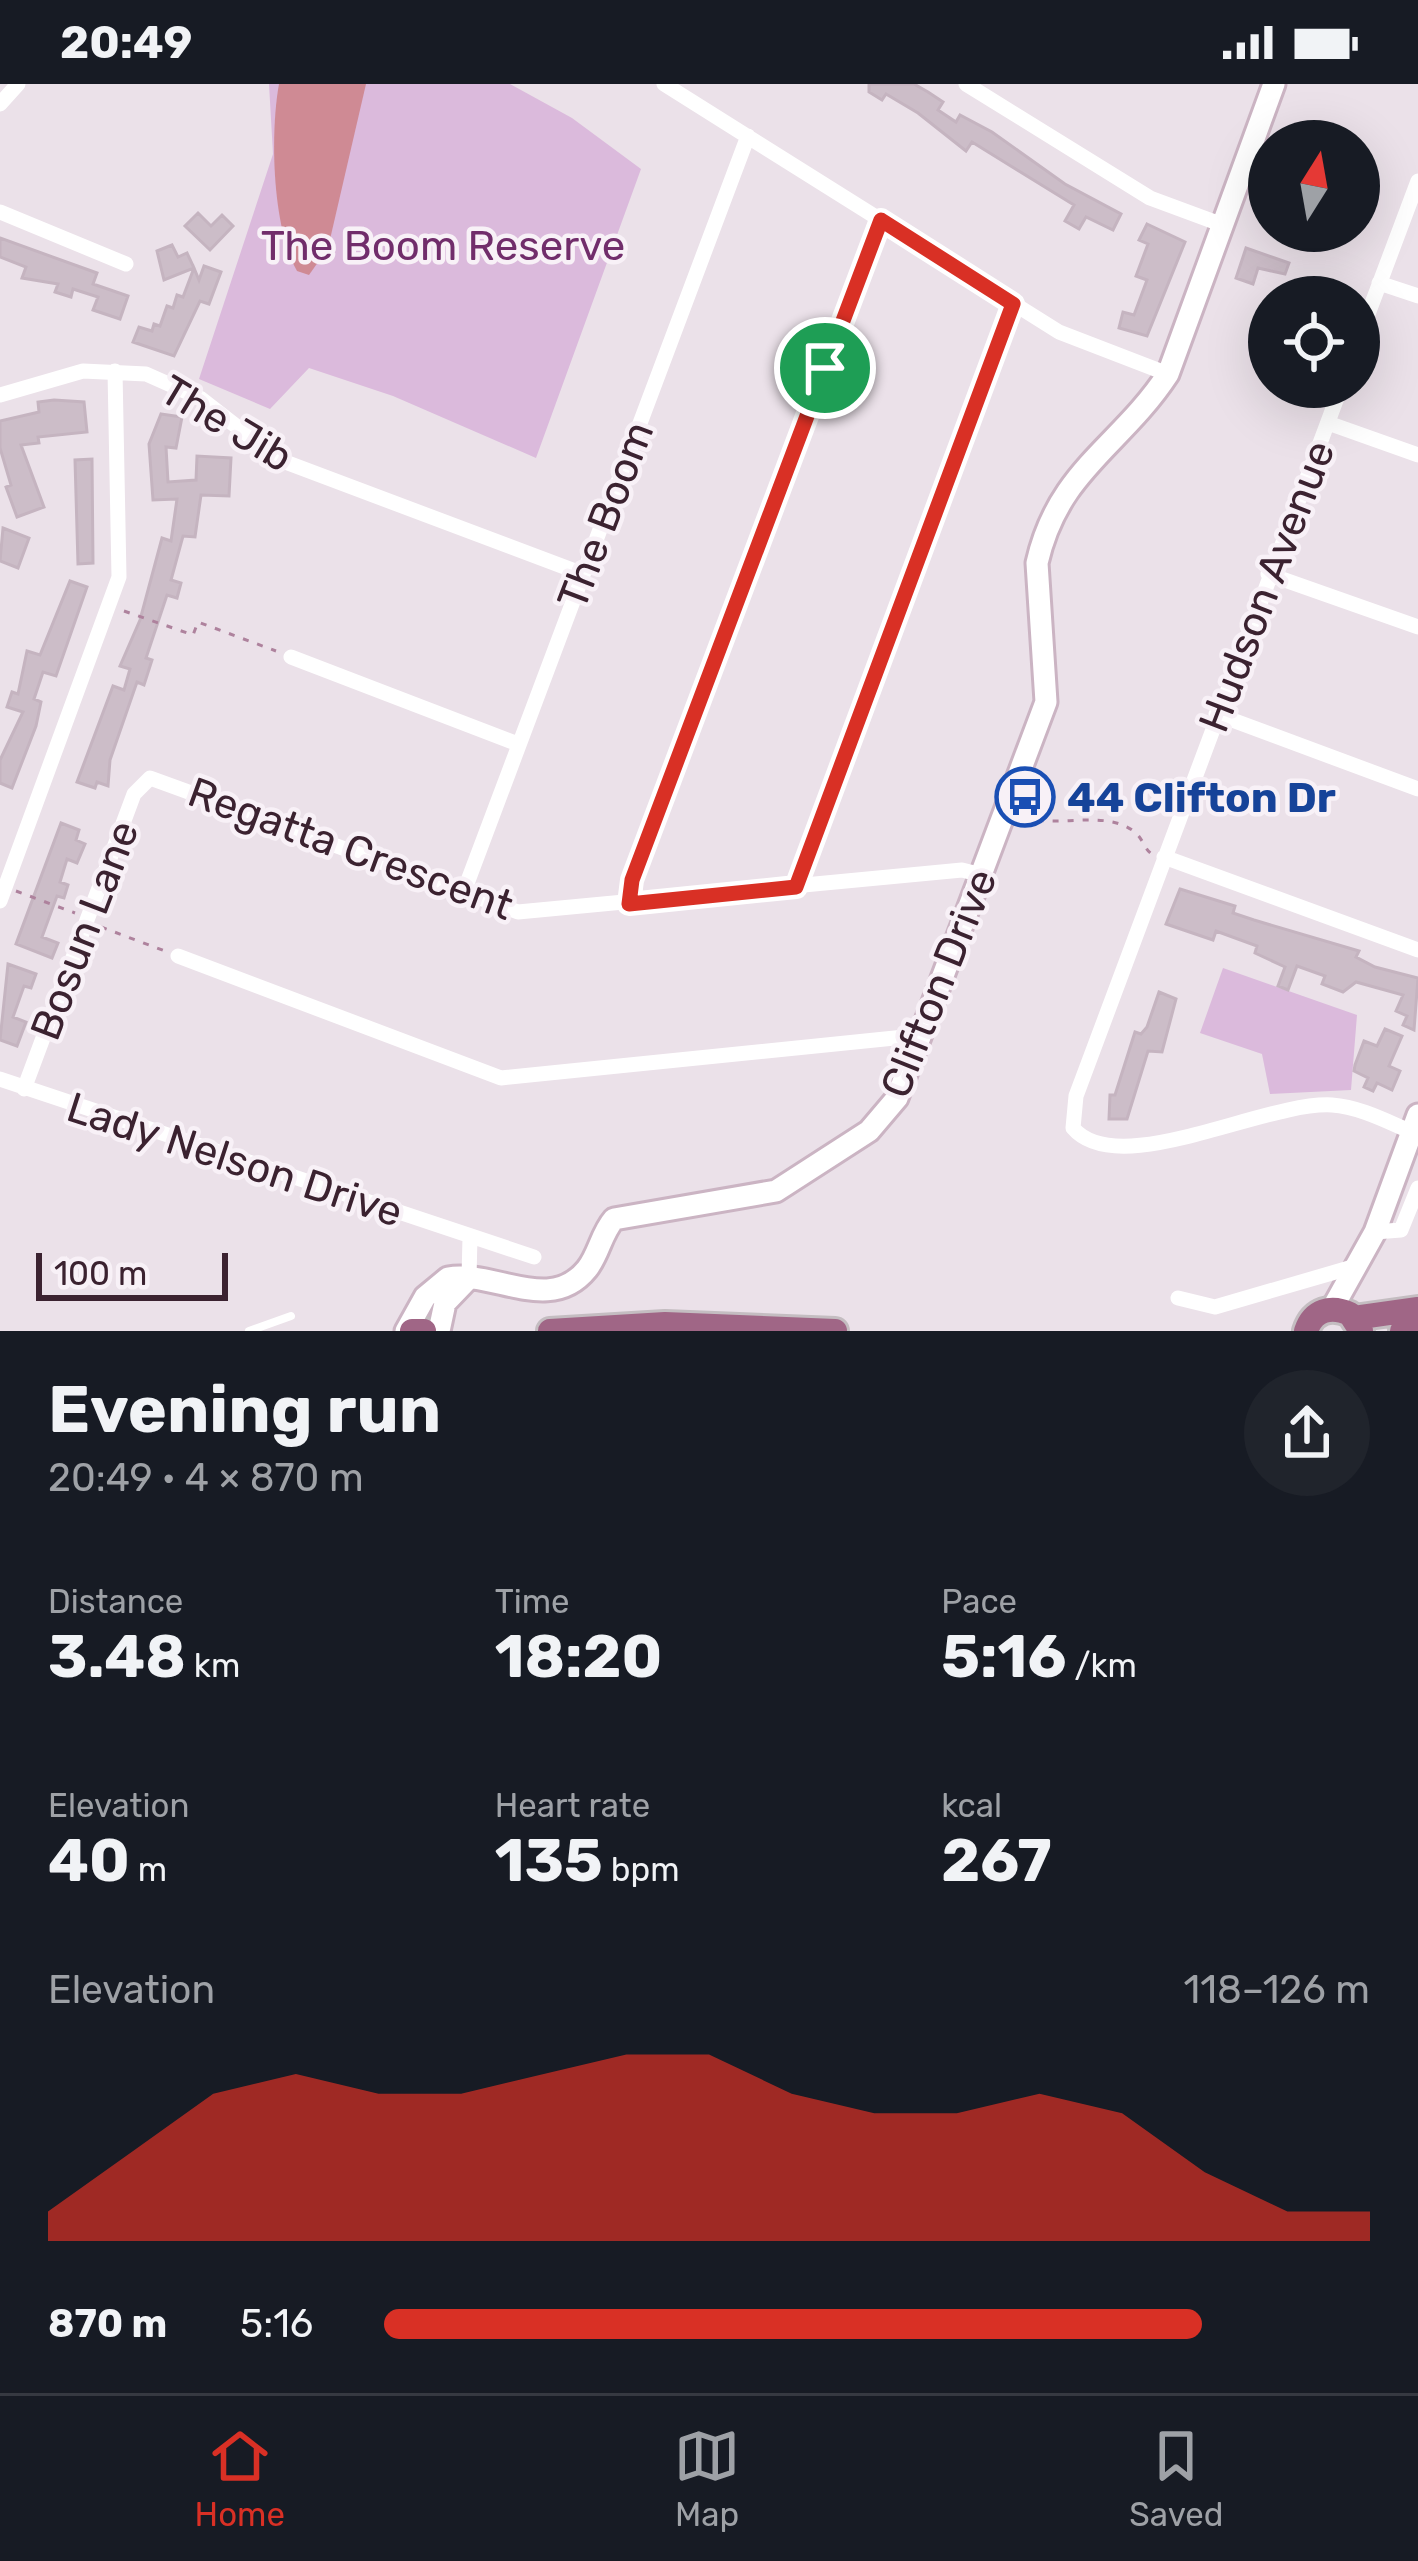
<!DOCTYPE html>
<html lang="en">
<head>
<meta charset="utf-8">
<style>
	:root { --surface:#171b24; --page:#20242c; --text:#f1f3f6; --muted:#9ea1a6; --line:#363941; --accent:#d93025 }
	body { margin:0; font-family:Rubik,sans-serif; background:var(--page); color:var(--text); height:100vh; display:flex; flex-direction:column; font-size:45px; white-space:nowrap }
	* { box-sizing:border-box; margin:0 }
	p { font-size:39px; color:var(--muted) }
	.icon { flex:none; width:66px; height:66px; fill:none; stroke:currentColor; stroke-width:2; stroke-linecap:round; stroke-linejoin:round }
	.map { position:relative; height:1247px; overflow:hidden }
	.details { display:flex; flex-direction:column; background:var(--surface); flex:1 }
	.details>* { flex:none }
	.needle { width:78px; rotate:11deg }
	.tools { position:absolute; left:1248px; top:36px; display:grid; gap:24px }
	.tools a { display:grid; place-items:center; width:132px; height:132px; border-radius:50%; background:var(--surface); box-shadow:0 12px 48px #0002; font-size:60px }
	.scale { position:absolute; left:36px; bottom:30px; width:192px; box-sizing:border-box; padding-left:12px; border:6px solid #3b2230; border-top:0; font-size:33px; line-height:42px; white-space:nowrap; color:#3b2230; -webkit-text-stroke:9px #f8f1f7; paint-order:stroke }
	.pin { position:absolute; display:grid; place-items:center; width:102px; height:102px; color:#fff; margin:-51px; border:6px solid #fff; border-radius:50%; box-shadow:0 3px 12px #0007 }
	.round { display:grid; place-items:center; flex:none; width:126px; height:126px; border-radius:63px; background:var(--page) }
	.headline { display:flex; align-items:center; justify-content:space-between; height:204px; padding:0 48px }
	h1 { font-size:66px; font-weight:700; line-height:90px }
	.figures { display:grid; grid-template-columns:repeat(3,1fr); gap:18px; height:204px; padding:12px 48px }
	.figures div { display:grid; align-content:center }
	.figures b { font-size:60px; font-weight:700 }
	.figures small { font-size:33px; font-weight:400 }
	.figures p { font-size:33px }
	.chart { height:336px; padding:24px 48px }
	.chart p { display:flex; justify-content:space-between }
	.chart svg { width:100%; height:216px; margin-top:12px; fill:var(--accent); opacity:.7 }
	ul { padding:0 48px; list-style:none; font-size:39px }
	li { display:grid; grid-template-columns:192px 144px 1fr; align-items:center; height:90px }
	li i { height:30px; border-radius:15px; background:var(--accent) }
	.status { display:flex; justify-content:space-between; align-items:center; height:84px; padding:0 60px; background:var(--surface); direction:ltr }
	.status svg { height:33px; fill:currentColor }
	.tabs { display:flex; justify-content:space-around; align-items:center; height:168px; border-top:3px solid var(--line); background:var(--surface); font-size:33px; color:var(--muted) }
	.tabs a { display:grid; justify-items:center; gap:6px }
	.tabs .active { color:var(--accent) }
	.map>svg:first-child { display:block }
	.green { fill:#dbbadc }
	.water { fill:#cf8a94 }
	.building { fill:#ccbdc8; stroke:#c5b4c0; stroke-width:3 }
	.lines { fill:none; stroke-linecap:round; stroke-linejoin:round }
	.secondary-casing { stroke:#cbb4c3; stroke-width:27 }
	.primary-casing { stroke:#c4bdc1; stroke-width:30 }
	.path { stroke:#ae829d; stroke-width:3; stroke-dasharray:6 9; stroke-linecap:butt }
	.lane { stroke:#fff; stroke-width:8 }
	.street { stroke:#fff; stroke-width:15 }
	.secondary { stroke:#fff; stroke-width:21 }
	.primary { stroke:#a06686; stroke-width:24 }
	.route-casing { stroke:#fff; stroke-width:24 }
	.route { stroke:#d93025; stroke-width:15 }
	.labels { text-anchor:middle; stroke-width:9; stroke-linejoin:round; paint-order:stroke }
	.park-label { font-size:42px; fill:#712d6b; stroke:#f8f1f7 }
	.street-label { font-size:42px; fill:#3b2230; stroke:#f8f1f7 }
	.transit-label { font-size:42px; font-weight:bold; fill:#164399; stroke:#f8f1f7; text-anchor:start }
</style>
</head>
<body>
<div class="status"><b>20:49</b><svg viewBox="0 0 49 12"><path d="M0 12V9h3v3zM5 12V6h3v6zM10 12V3h3v9zM15 12V0h3v12zM26 1h20v11H26zM47 4h2v5h-2z"/></svg></div>
<div class="map">
<svg width="1418" height="1247" viewBox="0 0 1418 1247">
	<rect width="100%" height="100%" fill="#ebe1e9"/>
	<path class="green" d="M269,0h241l62,34 69,51 -105,289 -143,-62 -84,-28 -39,41 -71,-30 74,-225z
		M1223,884l134,47 -6,75 -81,4 -8,-40 -62,-21z"/>
	<path class="water" d="M279,0h87l-38,164 -19,27 -12,-4c-25,-44 -27,-138 -18,-187z"/>
	<path class="building" d="M869,0h45l14,8 15,10 -5,8 18,12 4,-7 32,17 73,52 56,30 -8,16 -27,-13 -7,12 -14,-8 9,-16 -102,-63 -6,9 -48,-38 -32,-19 -4,6 -13,-8z
		M198,129l13,13 11,-11 11,11 -23,24 -25,-24z
		M1147,140l38,18 -38,94 -28,-8 4,-16 11,3 13,-35 -11,-4 12,-32 -9,-4z
		M0,154l97,35 -4,11 35,12 -8,23 -27,-9 5,-13 -25,-8 -2,8 -16,-5 3,-8 -36,-6 4,-11 -26,-10z
		M172,161l6,12 9,-4 7,15 -30,12 -7,-29z
		M1246,164l43,15 -4,11 -27,-6 -5,16 -17,-6z
		M204,182l17,6 -12,32 -9,-3 -26,55 -41,-14 6,-15 13,4 2,-7 6,2 7,-20 6,2 4,-13 6,2 11,-29 5,12z
		M54,316l30,2 3,30 -49,5 1,6 -18,2 23,62 -27,10 -11,-30 5,-2 -11,-37v-27l39,-9 -1,-10z
		M161,330l21,3 -6,31 -10,-1 2,35 28,-2 1,-24 34,2 -2,38 -28,-1 -6,42 -12,-1 -12,44 10,3 -4,15 -10,-3 -21,63 6,2 -8,25 -7,-3 -27,78 -2,26 -11,-4 -2,6 -18,-6 36,-96 11,4 6,-21 -10,-3 20,-46 22,-82 9,3 6,-42 -24,1 -4,-56z
		M92,375l1,104 -15,1 -3,-104z
		M3,444l26,10 -11,30 -18,-7z
		M70,497l17,6 -31,89 -13,-4 -9,27 7,3 -5,24 -24,62 -12,-5v-23l23,-48 -16,-5 5,-15 6,2 9,-43 13,4z
		M61,739l18,7 -3,10 9,4 -8,19 -10,-4 -7,23 8,3 -4,13 -7,-2 -15,41 16,6 -6,15 -36,-14z
		M1180,805l55,17 -2,7 21,7 105,31 -3,6 19,10 43,11 -4,52 -11,-5 4,-9 -11,-5 7,-16 -47,-13 -13,10 -21,-8 3,-8 -28,-10 -9,24 -10,-4 7,-19 -30,-14 2,-7 -41,-15 -3,9 -47,-16z
		M8,880l28,10 -5,14 -7,-2 -11,31 13,5 -9,24 -17,-6z
		M1159,908l17,7 -14,53 -14,-1 -21,68h-18l1,-24h5l20,-63 6,2 6,-7z
		M1385,945l17,7 -13,30 11,5 -8,19 -15,-7 -4,8 -9,-4 4,-9 -14,-7 1,-6 9,-24 13,5z"/>
	<g class="lines">
		<g class="secondary-casing">
			<path id="secondary" d="M1332,1225l43,-77 43,-117
				M406,1247l19,-34 23,-19c46,-8 102,37 139,-9 12,-15 14,-35 27,-50l162,-28 93,-60 28,-33 149,-396 -9,-139c21,-93 83,-116 131,-189l106,-290
				M439,1247l6,-28 24,-25"/>
		</g>
		<g class="primary-casing">
			<path id="primary" d="M1354,1234l64,-9
				M412,1247h12
				M550,1247l115,-7 170,7
				M1306,1247c7,-21 25,-26 44,-17l11,17
				M1402,1247l16,-3"/>
		</g>
		<path class="path" d="M124,527l69,24 5,-13 78,29
			M1023,733c36,12 83,-9 113,16 8,8 8,16 17,22
			M16,807l59,22
			M101,843l64,24"/>
		<path class="lane" d="M249,1247l42,-15"/>
		<path class="street" d="M664,0l395,248 109,42
			M966,0l184,114 73,27
			M0,20l18,-20
			M0,128l126,52
			M1379,199l39,13
			M1359,254l59,-157
			M1341,303l-265,709 -3,32c45,53 192,-27 259,-23 28,2 54,16 80,27
			M0,311l83,-24 63,3 54,24 80,62 303,114
			M1328,339l90,32
			M1268,490l150,53
			M291,573l227,87
			M1216,630l202,75
			M1164,773l254,93
			M796,803l217,-583
			M463,810l285,-758
			M0,817l119,-324 -4,-206
			M629,820l3,-24 249,-660
			M178,872l323,122 423,-43
			M0,995l534,178
			M24,1005l110,-295 16,-16 368,134 444,-42 20,5
			M1375,1148l26,-2 17,-42
			M469,1194l1,-41
			M1178,1214l37,9 141,-41"/>
		<use href="#secondary" class="secondary"/>
		<use href="#primary" class="primary"/>
	</g>
	<g class="lines">
		<g class="route-casing">
			<path id="route" d="M881,136l132,84 -217,583 -167,17 3,-24z"/>
		</g>
		<use href="#route" class="route"/>
	</g>
	<defs>
		<g id="bus-ring" transform="scale(3)"><circle r="9.5" fill="#f8f1f7" stroke="#1a4fb4" stroke-width="1.5"/><path d="M-5-6H5V4H4V6H2V4H-2V6H-4V4H-5ZM-3.5-4V0h7V-4ZM-3.5 1.2v1.5H-2V1.2ZM2 1.2v1.5H3.5V1.2Z" fill="#1a4fb4"/></g>
	</defs>
	<g fill-rule="evenodd">
		<use href="#bus-ring" x="1025" y="713"/>
	</g>
	<g class="labels">
		<g class="park-label">
			<text x="443" y="176">The Boom Reserve</text>
		</g>
		<g class="street-label">
			<text transform="translate(227 339) rotate(31)" y="15">The Jib</text>
			<text transform="translate(605 431) rotate(-69)" y="15">The Boom</text>
			<text transform="translate(1266 502) rotate(-69)" y="15">Hudson Avenue</text>
			<text transform="translate(351 764) rotate(20)" y="15">Regatta Crescent</text>
			<text transform="translate(84 846) rotate(-69)" y="15">Bosun Lane</text>
			<text transform="translate(938 899) rotate(-68)" y="15">Clifton Drive</text>
			<text transform="translate(235 1075) rotate(18)" y="15">Lady Nelson Drive</text>
		</g>
		<g class="transit-label">
			<text x="1067" y="728">44 Clifton Dr</text>
		</g>
	</g>
</svg>
<div class="tools">
<a><svg class="needle" viewBox="-14 -14 28 28"><path d="M0-13l5 13h-10z" fill="#e53935"/><path d="M0 13l5-13h-10z" fill="#9ea1a6"/></svg></a>
<a><svg class="icon" aria-label="locate" viewBox="0 0 24 24"><circle cx="12" cy="12" r="6"/><path d="M12 2v4M12 18v4M2 12h4M18 12h4"/></svg></a>
</div>
<div class="scale">100 m</div>
<div class="pin" style="left:825px;top:284px;background:#1e9e55"><svg class="icon" aria-label="arrive" viewBox="0 0 24 24"><path d="M6 21V4h12l-3 4 3 4H6"/></svg></div>
</div>
<section class="details">
<div class="headline"><div><h1>Evening run</h1><p>20:49 · 4 × 870 m</p></div><a class="round"><svg class="icon" aria-label="share" viewBox="0 0 24 24"><path d="M12 15V3M7 8l5-5 5 5M5 13v7h14v-7"/></svg></a></div>
<div class="figures">
<div><p>Distance</p><b>3.48<small> km</small></b></div>
<div><p>Time</p><b>18:20</b></div>
<div><p>Pace</p><b>5:16<small> /km</small></b></div>
</div>
<div class="figures">
<div><p>Elevation</p><b>40<small> m</small></b></div>
<div><p>Heart rate</p><b>135<small> bpm</small></b></div>
<div><p>kcal</p><b>267</b></div>
</div>
<div class="chart"><p><span>Elevation</span>118–126 m</p>
<svg viewBox="0 0 160 44" preserveAspectRatio="none"><path d="M0 44V38L10 26L20 14L30 10L40 14L50 14L60 10L70 6L80 6L90 14L100 18L110 18L120 14L130 18L140 30L150 38L160 38V44z"/></svg>
</div>
<ul>
<li><b>870 m</b>5:16<i style="width:83%"></i></li>
</ul>
</section>
<nav class="tabs">
<a class="active"><svg class="icon" aria-label="home" viewBox="0 0 24 24"><path d="M3 11l9-7 9 7M6 9v11h12V9"/></svg>Home</a>
<a><svg class="icon" aria-label="map" viewBox="0 0 24 24"><path d="M3 6l6-2 6 2 6-2v14l-6 2-6-2-6 2zM9 4v14M15 6v14"/></svg>Map</a>
<a><svg class="icon" aria-label="saved" viewBox="0 0 24 24"><path d="M7 4h10v16l-5-4-5 4z"/></svg>Saved</a>
</nav>
</body>
</html>
